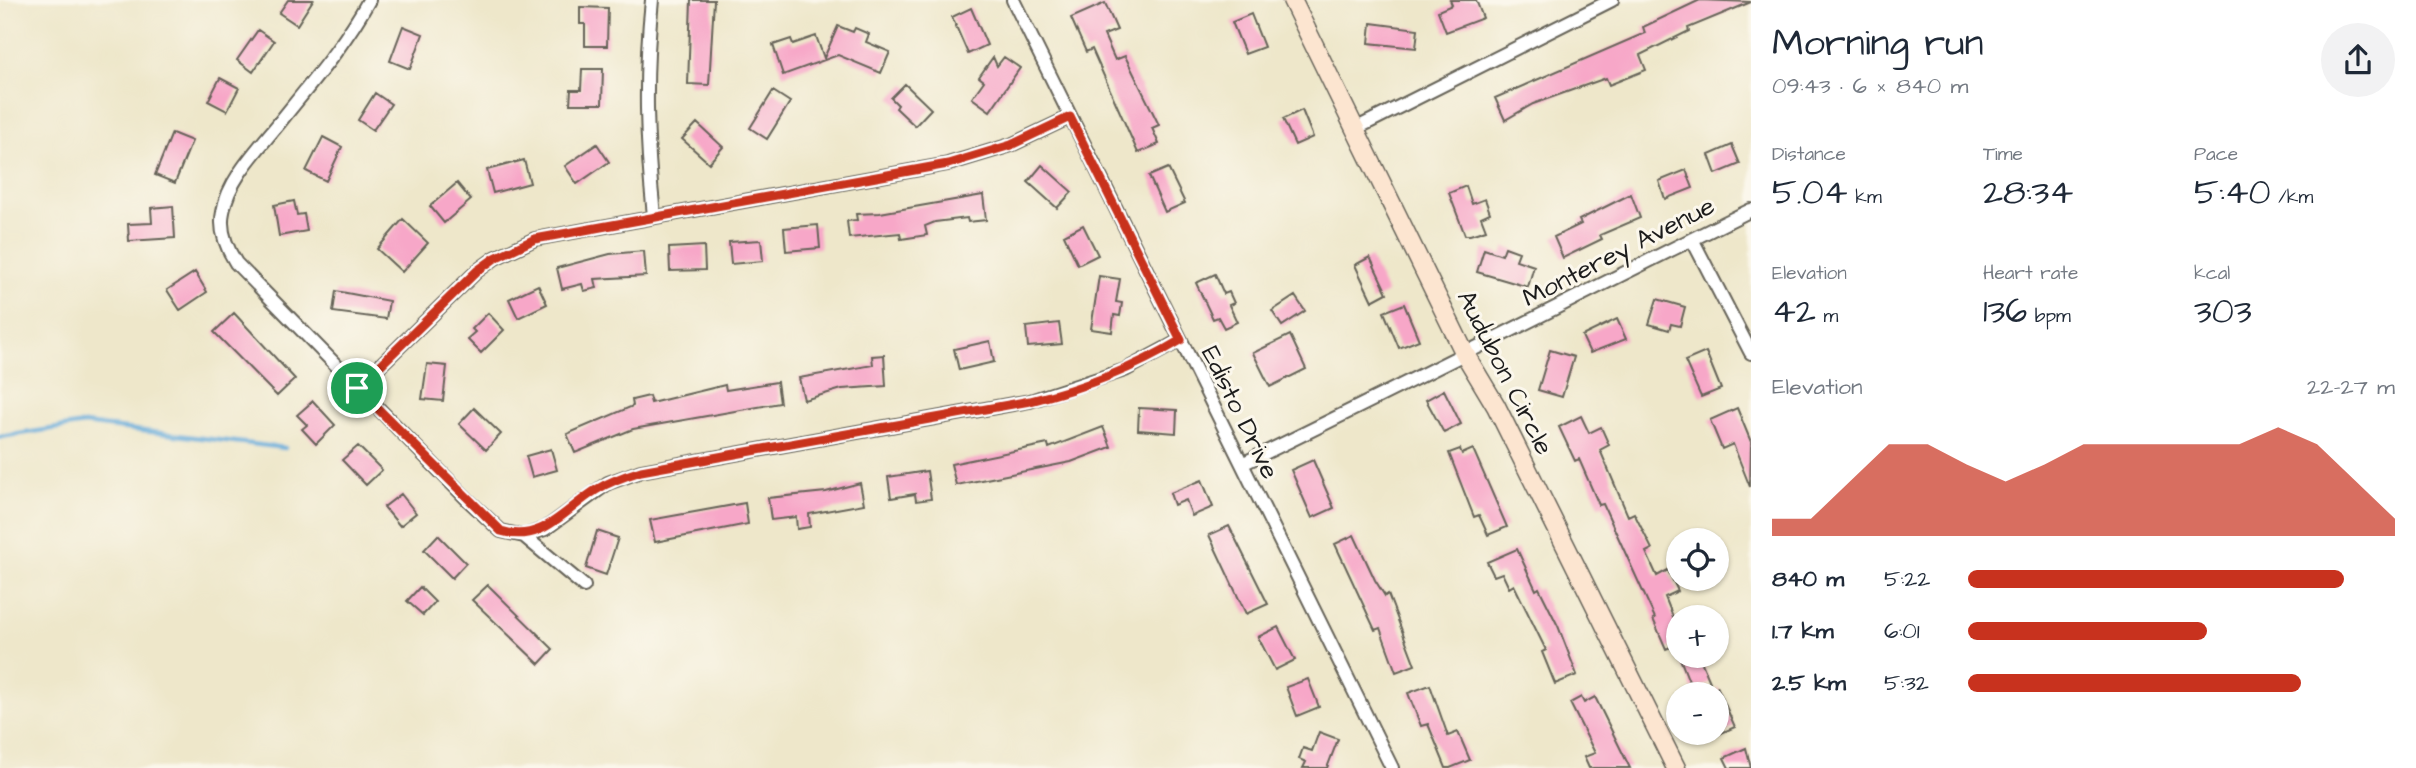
<!DOCTYPE html>
<html lang="en">
<head>
<meta charset="utf-8">
<style>
	:root { --surface:#fff; --page:#f2f2f3; --text:#1f2937; --muted:#747a83; --accent:#c8321e }
	body { margin:0; font-family:"Architects Daughter",sans-serif; background:var(--page); color:var(--text); height:100vh; display:flex; flex-direction:column; font-size:26px; white-space:nowrap }
	* { box-sizing:border-box; margin:0 }
	p { font-size:23px; color:var(--muted) }
	.icon { flex:none; width:38px; height:38px; fill:none; stroke:currentColor; stroke-width:2; stroke-linecap:round; stroke-linejoin:round }
	.map { position:relative; flex:1; overflow:hidden }
	.details { display:flex; flex-direction:column; background:var(--surface); width:665px }
	.details>* { flex:none }
	.tools { position:absolute; left:1666px; top:528px; display:grid; gap:14px }
	.tools a { display:grid; place-items:center; width:63px; height:63px; border-radius:50%; background:var(--surface); box-shadow:0 2px 5px #0004; font-size:35px }
	.pin { position:absolute; display:grid; place-items:center; width:60px; height:60px; color:#fff; margin:-30px; border:4px solid #fff; border-radius:50%; box-shadow:0 2px 7px #0007 }
	.round { display:grid; place-items:center; flex:none; width:74px; height:74px; border-radius:37px; background:var(--page) }
	.overview { display:flex; align-items:center; justify-content:space-between; height:119px; padding:0 21px }
	h1 { font-size:38px; font-weight:600; line-height:52px }
	.metrics { display:grid; grid-template-columns:repeat(3,1fr); gap:10px; height:119px; padding:7px 21px }
	.metrics div { display:grid; align-content:center }
	.metrics b { font-size:35px; font-weight:600 }
	.metrics small { font-size:19px; font-weight:400 }
	.metrics p { font-size:19px }
	.chart { height:196px; padding:14px 21px }
	.chart p { display:flex; justify-content:space-between }
	.chart svg { width:100%; height:126px; margin-top:7px; fill:var(--accent); opacity:.7 }
	ul { padding:0 21px; list-style:none; font-size:23px }
	li { display:grid; grid-template-columns:112px 84px 1fr; align-items:center; height:52px }
	li i { height:18px; border-radius:9px; background:var(--accent) }
	main { display:flex; flex:1; min-height:0 }
	.map>svg:first-child { display:block }
	.lines { fill:none; stroke-linecap:round; stroke-linejoin:round }
	.stream { stroke:#63aad9; stroke-width:4.5 }
	.building { fill:#f7a7c8 }
	.street-casing { stroke:#666359; stroke-width:16 }
	.secondary-casing { stroke:#666359; stroke-width:21 }
	.street { stroke:#fff; stroke-width:12 }
	.secondary { stroke:#fce5d0; stroke-width:18 }
	.route-casing { stroke:#fff; stroke-width:14 }
	.route { stroke:#c8321e; stroke-width:9 }
	.labels { text-anchor:middle; stroke-width:6; stroke-linejoin:round; paint-order:stroke }
	.street-label { font-size:26px; fill:#1c1c1c; stroke:#fbf7ec }
</style>
</head>
<body>
<main>
<div class="map">
<svg width="1751" height="768" viewBox="0 0 1751 768">
	<rect width="100%" height="100%" fill="#fbf7ec"/>
	<filter id="ink" filterUnits="userSpaceOnUse"><feTurbulence type="fractalNoise" baseFrequency=".0143" numOctaves="2"/><feDisplacementMap in="SourceGraphic" scale="14" xChannelSelector="R" yChannelSelector="G"/><feConvolveMatrix kernelMatrix="1 2 1 2 8 2 1 2 1" color-interpolation-filters="sRGB"/></filter>
	<filter id="wash" filterUnits="userSpaceOnUse"><feTurbulence type="fractalNoise" baseFrequency=".00686" numOctaves="4" result="noise"/><feDisplacementMap in="SourceGraphic" scale="28" xChannelSelector="R" yChannelSelector="G"/><feGaussianBlur stdDeviation="1.57" result="paint"/><feColorMatrix in="noise" values="0 0 0 0 0 0 0 0 0 0 0 0 0 0 0 0 0 1.4 0 .05"/><feComposite in="paint" operator="in"/></filter>
	<g filter="url(#wash)">
		<rect width="100%" height="100%" fill="#eee7ca"/>
		<g class="lines">
			<path class="stream" d="M0,437l84,-13 201,24"/>
		</g>
		<g id="blocks">
			<path class="building" d="M288,0h25l-16,25 -18,-12z
				M691,0h23l-5,85 -21,-1z
				M1450,0h26l7,18 -37,14 -8,-21 14,-6z
				M1700,0l51,2 -63,26 1,3 -49,24 6,15 -37,15 -3,-7 -73,26 -28,16 -10,-22 150,-65 -2,-6z
				M1105,3l12,27 -13,5 11,25 10,-4 34,69 -7,3 7,16 -21,9 -46,-104 -6,3 -15,-34z
				M580,7l28,1 -1,38h-22v-22h-5z
				M971,8l16,37 -19,9 -16,-37z
				M1251,14l13,33 -19,7 -13,-32z
				M1371,23l47,6 -2,19 -47,-5z
				M403,26l20,8 -13,35 -20,-8z
				M838,26l15,6 2,-4 14,6 -3,8 24,10 -9,21 -43,-18 -55,20 -10,-30 18,-6 2,5 23,-8 8,22z
				M258,30l16,11 -21,31 -16,-12z
				M993,57l4,9 7,-9 16,11 -30,43 -18,-13 12,-17 -5,-4z
				M582,69h21l-1,35h-32l1,-14h10z
				M220,78l19,10 -12,23 -19,-10z
				M905,84l26,25 -16,17 -19,-18 2,-3 -7,-7z
				M773,91l17,11 -23,37 -17,-11z
				M375,93l16,11 -18,26 -15,-10z
				M1302,110l11,27 -18,8 -12,-26z
				M697,123l26,24 -14,16 -27,-24z
				M172,133l20,8 -17,42 -20,-8z
				M323,137l19,10 -16,34 -20,-10z
				M597,144l12,18 -32,22 -12,-18z
				M1732,145l8,19 -24,10 -7,-19z
				M524,160l6,23 -37,10 -6,-23z
				M1042,165l30,27 -15,16 -29,-26z
				M1168,168l17,35 -20,9 -16,-36z
				M1686,170l7,18 -28,11 -6,-18z
				M457,183l14,17 -27,23 -14,-17z
				M1466,186l6,18 13,-5 5,14 -9,4 5,13 -16,5h-5l-16,-42z
				M1631,194l9,24 -40,17 2,4 -39,19 -9,-21 27,-13 -2,-4z
				M983,195l3,25 -18,2 -1,-4 -32,4 -10,4 2,9 -26,4 -1,-6 -51,5 -2,-17 10,-1 -1,-6 24,-1z
				M294,201l3,14 7,-1 3,17 -28,5 -5,-31z
				M173,206l2,32 -46,3 -1,-17 24,-1 -1,-15z
				M403,219l25,24 -26,29 -25,-23z
				M818,225l2,23 -34,3 -2,-23z
				M1083,225l15,30 -20,10 -14,-30z
				M761,240l2,21 -32,3 -2,-22z
				M704,246l1,24 -35,1 -1,-23z
				M1505,247l14,5 -3,8 18,6 -6,21 -51,-15 7,-23 18,6z
				M644,251l2,25 -51,3 2,9 -13,3 -2,-7 -20,5 -5,-21 53,-14z
				M1370,257l17,36 -15,8 -17,-36z
				M195,272l12,20 -27,18 -13,-20z
				M1215,274l9,20 5,-2 5,11 -5,2 8,17 -13,6 -6,-11 -5,2 -17,-36z
				M1099,276l21,3 -4,23 6,1 -2,13 -6,-1 -2,17 -21,-3z
				M538,285l9,19 -29,14 -9,-19z
				M336,291l53,10 -3,18 -53,-7z
				M1295,296l10,15 -23,15 -10,-15z
				M1657,299l28,8 -5,19 -9,-2 -2,6 -20,-6z
				M1404,304l15,36 -20,8 -15,-36z
				M234,313l61,66 -18,17 -63,-64z
				M488,313l16,17 -23,23 -14,-14 8,-7 -3,-3z
				M1617,319l9,20 -36,14 -8,-17z
				M1059,323l3,21 -34,3 -2,-20z
				M1290,335l16,34 -36,18 -17,-34z
				M990,341l4,21 -35,8 -5,-21z
				M1550,350l24,7 -12,40 -24,-7z
				M1706,352l15,37 -20,8 -16,-36z
				M884,355l2,31 -44,3 -38,11 -5,-22 74,-13 -1,-9z
				M427,364l20,2 -4,35 -21,-2z
				M777,382l3,21 -147,26 -58,24 -8,-19 66,-28 -1,-6 17,-4 2,7 74,-18 1,5z
				M1444,390l17,34 -17,9 -18,-33z
				M313,401l22,24 -19,19 -14,-15 5,-4 -10,-10z
				M474,408l27,26 -15,16 -27,-26z
				M1139,408l38,2 -1,23 -38,-3z
				M1737,408l14,34 -1,45 -17,-43 -11,5 -12,-29z
				M1581,416l8,17 12,-6 8,18 -9,5 28,66 6,-3 18,36 -6,3 11,24 11,-6 10,21 -13,6 13,32v15l-12,5 -13,-30 2,-1 -52,-114 -4,1 -20,-46 -4,2 -16,-34z
				M1103,427l8,20 -40,15 -115,23 -5,-21 97,-20 1,4z
				M358,446l24,24 -16,15 -24,-25z
				M551,449l6,21 -25,7 -6,-21z
				M1460,449l2,5 11,-5 34,78 -19,8 -9,-20 -5,2 -25,-64z
				M1313,460l21,48 -22,10 -21,-48z
				M927,471l4,28 -15,2 -1,-7 -24,4 -3,-21z
				M1202,480l11,27 -21,9 -6,-16 -12,5 -4,-12z
				M860,483l4,21 -55,10 1,13 -13,2 -1,-12 -25,3 -3,-22 58,-6z
				M401,494l15,19 -16,13 -16,-19z
				M745,503l3,21 -93,18 -5,-22z
				M1229,526l39,78 -22,10 -37,-79z
				M597,531l21,7 -12,37 -20,-7z
				M438,535l28,28 -14,15 -28,-28z
				M1354,535l21,45 10,16 3,-2 27,71 -19,7 -16,-44 -5,2 -40,-86z
				M1517,549l19,41 3,-2 19,38 19,49 -22,9 -13,-32 4,-2 -32,-65 -5,3 -7,-15 -8,3 -7,-14z
				M488,585l65,64 -14,15 -67,-64z
				M420,587l15,15 -12,13 -16,-14z
				M1278,627l17,33 -20,10 -17,-33z
				M1679,656h20l11,26 -18,7z
				M1308,679l11,28 -22,9 -11,-29z
				M1430,685l18,51 10,-4 12,28 -20,8h-4l-18,-44 -7,2 -13,-33z
				M1717,686l18,41 -18,8z
				M1581,697l3,6 11,-6 35,71h-41l-5,-11 11,-4 -25,-50z
				M1319,732l19,7 -11,29h-24l3,-6 -7,-3 4,-11 9,3z
				M1746,748l5,20h-22l-5,-10z"/>
		</g>
	</g>
	<g filter="url(#ink)">
		<use href="#blocks" fill-opacity="0" stroke="#666359" stroke-width="2"/>
		<g class="lines">
			<g class="street-casing">
				<path id="street" d="M369,0c-24,44 -57,82 -89,122 -20,25 -52,57 -57,90 -4,18 3,35 13,51l232,237 33,31 23,5 60,50
					M652,0c-8,77 -6,140 2,216
					M1013,0l379,768
					M1355,129l257,-129
					M1692,239l59,114
					M357,388l120,-117 18,-13 40,-19 413,-75 63,-19 59,-28
					M1242,464c171,-83 339,-170 509,-254
					M524,536l21,-7 63,-46 33,-12 389,-70 95,-31 56,-30"/>
			</g>
			<g class="secondary-casing">
				<path id="secondary" d="M1292,0l174,356 30,50 180,362"/>
			</g>
			<use href="#street" class="street"/>
			<use href="#secondary" class="secondary"/>
		</g>
	</g>
	<g class="lines" filter="url(#ink)">
		<g class="route-casing">
			<path id="route" d="M1070,117l111,223c-48,29 -97,48 -151,61l-389,70c-16,5 -31,10 -45,19 -32,20 -54,54 -95,41l-144,-143 120,-117 18,-13 40,-19 413,-75 63,-19z"/>
		</g>
		<use href="#route" class="route"/>
	</g>
	<g class="labels">
		<g class="street-label">
			<text transform="translate(1618 251) rotate(-27)" y="9">Monterey Avenue</text>
			<text transform="translate(1506 372) rotate(63)" y="9">Audubon Circle</text>
			<text transform="translate(1241 412) rotate(64)" y="9">Edisto Drive</text>
		</g>
	</g>
</svg>
<div class="tools">
<a><svg class="icon" aria-label="locate" viewBox="0 0 24 24"><circle cx="12" cy="12" r="6"/><path d="M12 2v4M12 18v4M2 12h4M18 12h4"/></svg></a>
<a>+</a>
<a>−</a>
</div>
<div class="pin" style="left:357px;top:388px;background:#1e9e55"><svg class="icon" aria-label="arrive" viewBox="0 0 24 24"><path d="M6 21V4h12l-3 4 3 4H6"/></svg></div>
</div>
<section class="details">
<div class="overview"><div><h1>Morning run</h1><p>09:43 · 6 × 840 m</p></div><a class="round"><svg class="icon" aria-label="share" viewBox="0 0 24 24"><path d="M12 15V3M7 8l5-5 5 5M5 13v7h14v-7"/></svg></a></div>
<div class="metrics">
<div><p>Distance</p><b>5.04<small> km</small></b></div>
<div><p>Time</p><b>28:34</b></div>
<div><p>Pace</p><b>5:40<small> /km</small></b></div>
</div>
<div class="metrics">
<div><p>Elevation</p><b>42<small> m</small></b></div>
<div><p>Heart rate</p><b>136<small> bpm</small></b></div>
<div><p>kcal</p><b>303</b></div>
</div>
<div class="chart"><p><span>Elevation</span>22–27 m</p>
<svg viewBox="0 0 160 44" preserveAspectRatio="none"><path d="M0 44V38L10 38L20 25L30 12L40 12L50 19L60 25L70 19L80 12L90 12L100 12L110 12L120 12L130 6L140 12L150 25L160 38V44z"/></svg>
</div>
<ul>
<li><b>840 m</b>5:22<i style="width:88%"></i></li>
<li><b>1.7 km</b>6:01<i style="width:56%"></i></li>
<li><b>2.5 km</b>5:32<i style="width:78%"></i></li>
</ul>
</section>
</main>
</body>
</html>
